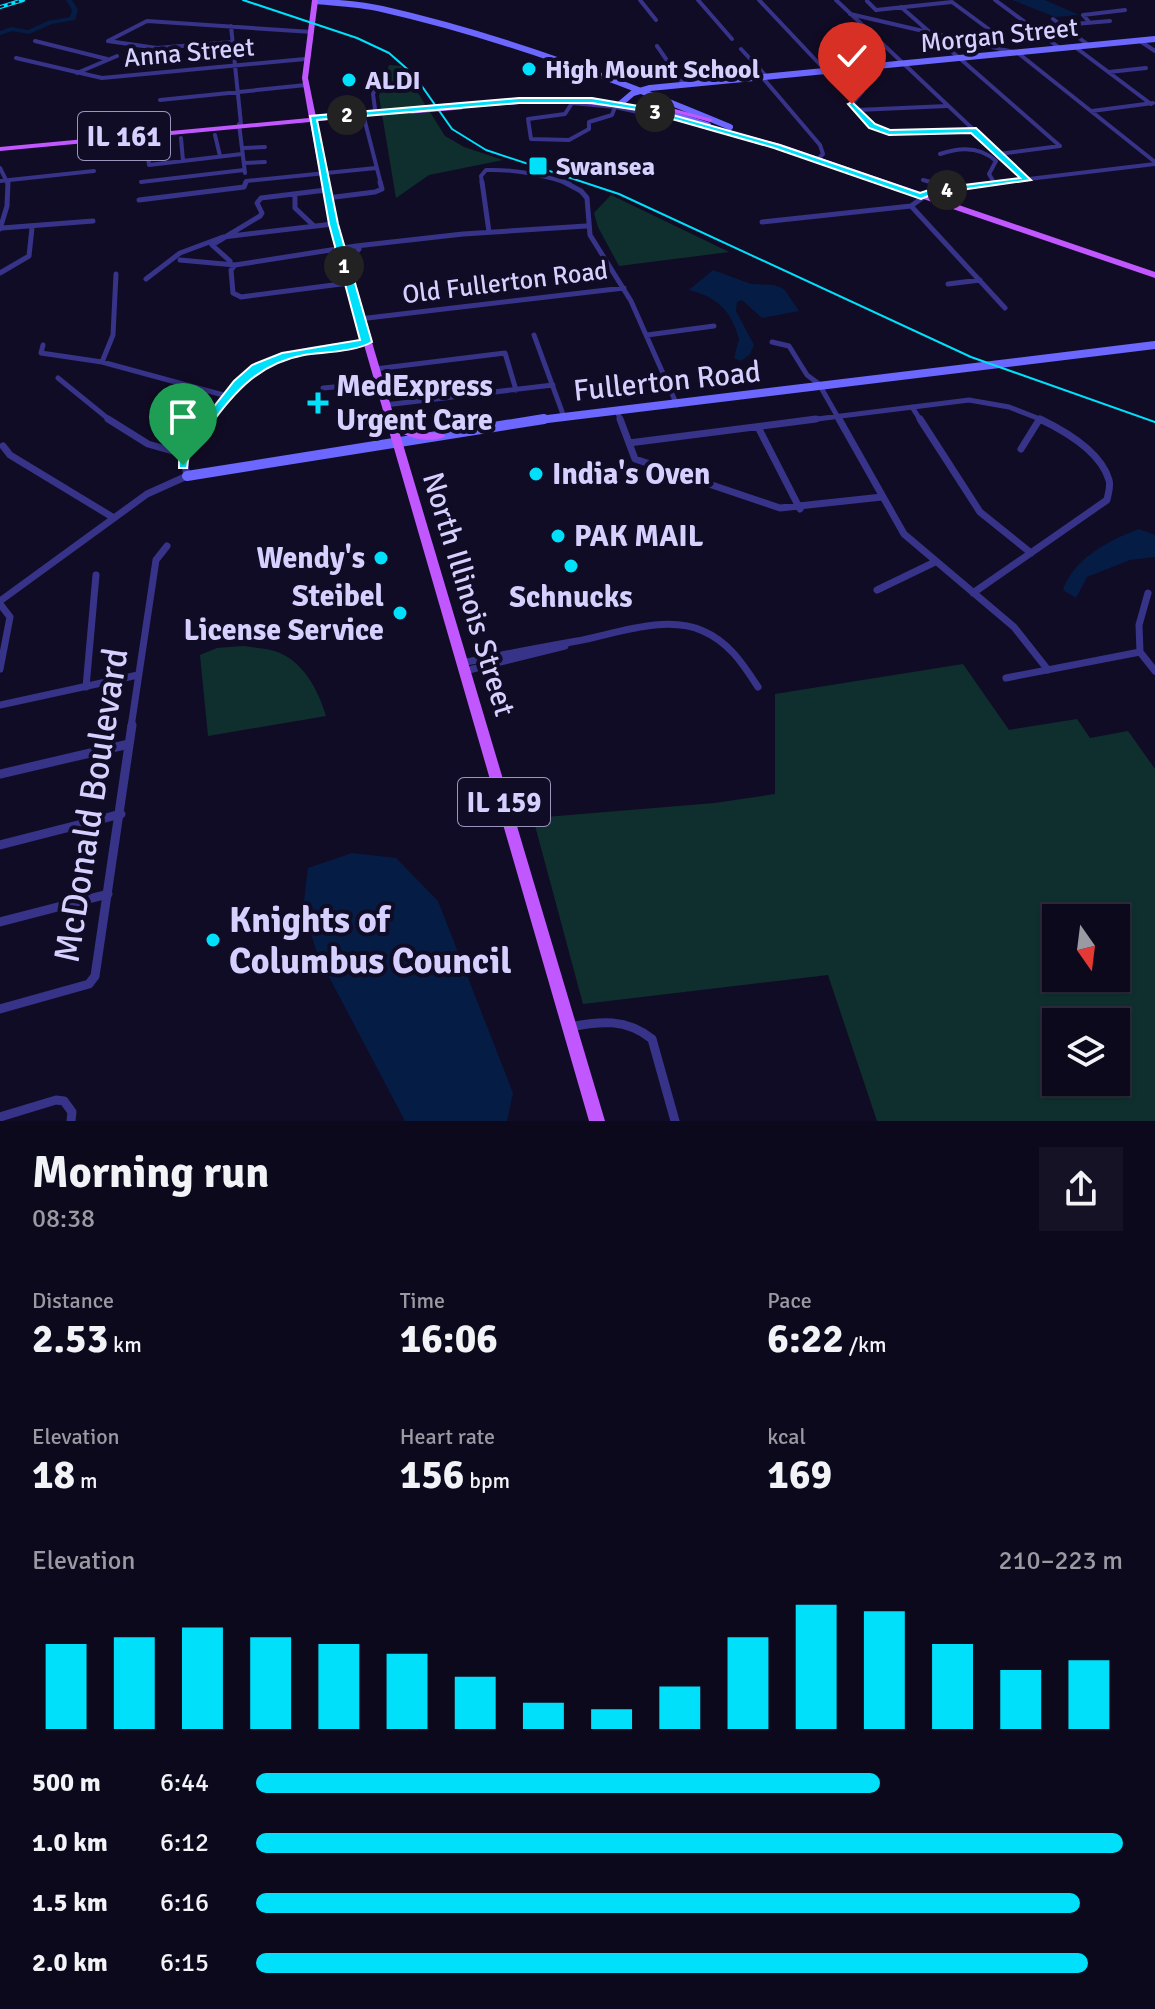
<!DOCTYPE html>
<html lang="en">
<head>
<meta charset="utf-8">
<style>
	:root { --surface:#0d091c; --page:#161225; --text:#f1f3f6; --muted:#9a9aa3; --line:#2d2a3b; --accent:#00e0fb }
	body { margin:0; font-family:Signika,sans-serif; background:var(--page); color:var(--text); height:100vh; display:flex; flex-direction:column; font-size:30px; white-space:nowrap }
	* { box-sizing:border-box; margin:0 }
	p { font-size:26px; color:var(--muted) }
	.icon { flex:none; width:44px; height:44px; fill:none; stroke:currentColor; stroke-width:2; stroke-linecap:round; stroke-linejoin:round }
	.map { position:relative; height:1121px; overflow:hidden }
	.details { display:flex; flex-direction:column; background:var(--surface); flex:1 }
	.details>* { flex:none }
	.needle { width:52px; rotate:166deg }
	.buttons { position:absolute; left:1042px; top:904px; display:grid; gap:16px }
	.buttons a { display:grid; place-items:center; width:88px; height:88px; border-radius:0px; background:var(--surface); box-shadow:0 2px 6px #0004,0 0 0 2px var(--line); font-size:40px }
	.pin { position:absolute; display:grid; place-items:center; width:68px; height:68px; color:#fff; margin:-82px -34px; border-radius:50% 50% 50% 0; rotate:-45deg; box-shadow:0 0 8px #0007 }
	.pin .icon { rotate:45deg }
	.km { position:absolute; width:40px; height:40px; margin:-20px; border-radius:50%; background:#222; color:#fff; font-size:22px; line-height:40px; text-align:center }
	.round { display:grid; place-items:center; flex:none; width:84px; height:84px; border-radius:0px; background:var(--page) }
	.head { display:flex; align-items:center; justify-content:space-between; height:136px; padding:0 32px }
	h1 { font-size:44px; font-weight:800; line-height:60px }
	.metrics { display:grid; grid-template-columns:repeat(3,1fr); gap:12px; height:136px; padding:8px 32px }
	.metrics div { display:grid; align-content:center }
	.metrics b { font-size:40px; font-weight:800 }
	.metrics small { font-size:22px; font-weight:400 }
	.metrics p { font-size:22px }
	.chart { height:224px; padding:16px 32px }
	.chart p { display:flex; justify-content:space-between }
	.chart svg { width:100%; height:144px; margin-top:8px; stroke:var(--accent); stroke-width:6 }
	ul { padding:0 32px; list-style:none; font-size:26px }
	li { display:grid; grid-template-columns:128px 96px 1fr; align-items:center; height:60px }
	li i { height:20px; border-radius:10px; background:var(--accent) }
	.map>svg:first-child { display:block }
	.green { fill:#0f2f2e; fill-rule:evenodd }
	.water { fill:#051c45 }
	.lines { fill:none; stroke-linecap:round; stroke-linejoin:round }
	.river { fill:#051c45; fill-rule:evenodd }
	.street-far3 { stroke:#373388; stroke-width:4 }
	.street-far2 { stroke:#373388; stroke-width:5 }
	.street-far1 { stroke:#373388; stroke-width:7 }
	.street { stroke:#373388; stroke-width:9 }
	.secondary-far2 { stroke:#6c67ff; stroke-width:6 }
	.secondary-far1 { stroke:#6c67ff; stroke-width:8 }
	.secondary { stroke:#6c67ff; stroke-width:10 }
	.primary { fill:#c157ff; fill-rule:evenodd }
	.tram { stroke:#00e0fb; stroke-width:2 }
	.rail-casing { stroke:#00e0fb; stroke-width:4 }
	.rail { stroke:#110c25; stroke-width:2; stroke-dasharray:4; stroke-linecap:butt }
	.primary-bridge { stroke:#c157ff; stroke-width:7 }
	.route { fill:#00e0fb; stroke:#fff; stroke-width:2 }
	.poi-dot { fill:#00e0fb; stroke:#110c25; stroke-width:3 }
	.labels { text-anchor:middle; stroke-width:8; stroke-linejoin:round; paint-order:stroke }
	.far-street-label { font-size:26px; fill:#d6d0ff; stroke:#110c25 }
	.far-poi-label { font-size:26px; font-weight:bold; fill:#d6d0ff; stroke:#110c25; text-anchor:start }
	.shield { fill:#110c25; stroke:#9b95be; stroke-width:2 }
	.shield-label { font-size:28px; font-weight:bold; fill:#d6d0ff }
	.street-label { font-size:30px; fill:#d6d0ff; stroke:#110c25 }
	.poi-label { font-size:30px; font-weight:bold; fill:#d6d0ff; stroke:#110c25; text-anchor:start }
	.near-street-label { font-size:36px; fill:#d6d0ff; stroke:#110c25 }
	.near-poi-label { font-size:36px; font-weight:bold; fill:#d6d0ff; stroke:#110c25; text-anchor:start }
</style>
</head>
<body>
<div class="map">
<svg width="1155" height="1121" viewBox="0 0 1155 1121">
	<rect width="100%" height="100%" fill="#110c25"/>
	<path class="green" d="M389,65l12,1 44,70 19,11 39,13 -74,15 -33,23 -17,-102z
		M611,195l118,57 -110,14 -21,-39 -4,-14z
		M243,646c12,2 28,2 39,8 23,11 37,38 44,62l-118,20 -8,-81 17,-7z
		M963,664l46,66 68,-11 13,19 38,-7 27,38v352h-278l-49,-146 -245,29 -50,-186 182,-15 60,-9v-100zM1056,918h60v60h-60zM1056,1022h60v60h-60z"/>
	<path class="water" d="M1012,0h33l34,15 -24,2z
		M713,270l38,14 23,1 10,4 15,22 -37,7 -20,-18 -5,2 -1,9 18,34 -4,9 -9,7 -7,-3 5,-19c-8,-29 -22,-42 -50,-49z
		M1139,529l16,6v22l-25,3 -43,17 -11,21 -13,-8c10,-31 46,-50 76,-61z
		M352,853l44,5 42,43 75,192 -6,28h-102l-87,-165 -15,-47 5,-41z"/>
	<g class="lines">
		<path class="river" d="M66,0h6l6,10 -3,10 -23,4 -23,10 -17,-3 -12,4v-4l11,-4 17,3 20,-9 22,-4 2,-7z"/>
		<path class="street-far3" d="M640,0l16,20
			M698,0l34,39
			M759,0l68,72
			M836,0l191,180
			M995,0l66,49
			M867,1l9,9 76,-8
			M952,2l46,34 -30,3
			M901,7l159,139 -61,8
			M850,14l168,39 137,109
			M1053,19l37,27
			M1090,23l-7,-8 42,-5
			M1062,25l48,-4
			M231,26l10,98
			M35,41l72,18
			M108,41l39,-20 165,11
			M108,41l49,7 75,-6
			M1140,41l15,10
			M657,46l27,39
			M1075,47l76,57
			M741,49l26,28
			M16,58l86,20 203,-19
			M843,70l19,22 -10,12 20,22 17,7 84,-3
			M1109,72l37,-4
			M77,73l40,-17
			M763,78l57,67 3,9 -6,6
			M160,100l146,-15
			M572,103l43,4 -3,8 -23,7v7l-20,11 -38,-1 -3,-20 37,-5z
			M615,107l32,7
			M615,107l5,-3
			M375,109l-2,-15 5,-12
			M857,110l90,-4
			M1092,111l61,-8
			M363,114l18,70
			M239,124l6,49
			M215,135l5,21
			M181,138l2,23
			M146,143l3,22 93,-11
			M244,148l21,-1
			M940,154c20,-7 40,-8 56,7l-7,13 6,10
			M244,163l21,-1
			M0,168l8,16
			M923,180l15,4
			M0,181l94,-10
			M141,182l103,-12
			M245,184l1,-3 130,-13
			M482,184l-1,-8 5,-6c28,-1 57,5 84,14
			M986,184l169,-20"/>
		<path class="street-far2" d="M482,182l7,50
			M564,182l17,9 6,7 3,37 41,66 46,104
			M934,182l13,8
			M1003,182l-71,9 -21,15 94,102
			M295,194v14l19,18
			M327,198l48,-6 7,-3 -2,-7
			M139,200l105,-13 2,-5
			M762,222l149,-16
			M2,228l91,-7
			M0,229l7,-23 1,-24
			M180,260l55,5 121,-19 107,-12 123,-8
			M230,261l-18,-16 48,-29 2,-3 -5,-10 4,-5 65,-8
			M235,265l-4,5 2,23 8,4 108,-14
			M344,266l15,-17
			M0,273l29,-17 3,-28
			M146,279l34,-26 43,-16 110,-13
			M948,284l32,-4
			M359,319l265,-31
			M534,335l30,82
			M647,335l67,-9
			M772,342l17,4 18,29 12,9 21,37
			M43,345l-2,8 61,9 125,34
			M102,362l11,-27 3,-61
			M375,369l130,-16 11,37
			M58,378l53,43
			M323,388l56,-5
			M385,405l168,-20
			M912,407l9,14
			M617,411l4,10
			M207,421c49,-69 79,-69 159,-79
			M801,421l168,-21 40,7 36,14"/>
		<path class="street-far1" d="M108,419l40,25 35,10
			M620,419l15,40 145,49 102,-11
			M839,419l65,115 110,93 34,43
			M920,419l60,93 51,41
			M758,427l42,82
			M629,443l187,-24
			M3,446l7,9 104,63
			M1021,449l18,-29
			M877,590l58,-28
			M973,593l134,-93c1,-6 4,-14 2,-20 -8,-28 -44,-49 -69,-61
			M0,601l147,-107 40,-18 -4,-22 25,-35
			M0,604l10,13 -10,52
			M1140,652l-1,-27 9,-32
			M1140,652l15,19
			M462,663c38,-8 76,-15 115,-22 38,-7 88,-27 126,-10 26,11 40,33 55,56
			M465,671l100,-25
			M1006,678l134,-26
			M86,687l10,-112
			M0,705l138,-30
			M131,727l25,-167 11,-14"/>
		<path class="street" d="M0,774l129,-30
			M0,845l121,-31
			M0,922l108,-28
			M0,1009l89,-25 6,-8 37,-251
			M569,1027c31,-6 57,-9 83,12l23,82
			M0,1117l56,-17 8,1 8,11 -1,9"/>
		<path class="secondary-far2" d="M315,1c22,2 46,3 67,8 119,27 236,71 348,118
			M659,101l16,14 33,10
			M620,104l13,-11 17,-5 505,-49"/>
		<path class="secondary-far1" d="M531,421l624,-76"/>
		<path class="secondary" d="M187,476l357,-57"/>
		<path class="primary" d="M312,0h6l-10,78 8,39 96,-9 3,2 -3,2 -95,9 20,103 58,196 18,12 28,1 5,3c-13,7 -35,4 -47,-5l206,690h-16l-260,-897 -19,-102 -310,29v-4l309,-29 -7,-40z
			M561,97l77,9 142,38 375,128v6l-381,-130 -136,-38 -77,-9 -101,7 -3,-2 3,-2z
			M653,103l59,16 1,1 -3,2 -59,-16 -1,-1z"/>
		<path class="tram" d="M243,0l114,38 32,15 25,22 38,54 34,21 133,44 352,163 184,65"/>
		<g class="rail-casing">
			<path id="rail" d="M0,7l23,-7"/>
		</g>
		<use href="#rail" class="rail"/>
		<path class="primary-bridge" d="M412,110l48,-4"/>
	</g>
	<path class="route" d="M519,98h73l52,9 136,38 140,48 12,-4 88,-11 -49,-45 -82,2 -20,-7 -21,-24 4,-2 23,22 15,6 86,-2 55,52 -98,14 -12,5 -147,-51 -130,-37 -52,-8h-73l-202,17 21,104 34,118c-17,10 -48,10 -68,13 -59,11 -81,55 -115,99l-2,14h-8v-17l55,-70 18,-16 30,-12 78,-13 -31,-116 -19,-108z"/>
	<g class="poi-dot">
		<circle cx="529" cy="69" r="8"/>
		<circle cx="349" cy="80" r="8"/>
		<rect x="528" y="156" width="20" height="20" rx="4"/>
		<path d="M314 391h8v8h8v8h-8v8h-8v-8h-8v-8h8z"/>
		<circle cx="536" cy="474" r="8"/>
		<circle cx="558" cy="536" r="8"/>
		<circle cx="381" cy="558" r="8"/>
		<circle cx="571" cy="566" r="8"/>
		<circle cx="400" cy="613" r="8"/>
		<circle cx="213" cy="940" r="8"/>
	</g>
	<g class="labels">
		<g class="far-street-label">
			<text transform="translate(999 35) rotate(-6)" y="9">Morgan Street</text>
			<text transform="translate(189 52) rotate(-5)" y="9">Anna Street</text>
			<text transform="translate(505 282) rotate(-7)" y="9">Old Fullerton Road</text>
		</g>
		<g class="far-poi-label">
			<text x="545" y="78">High Mount School</text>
			<text x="365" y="89">ALDI</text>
			<text x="556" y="175">Swansea</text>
		</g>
		<g class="shield">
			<rect x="78" y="112" width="92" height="48" rx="6"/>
			<rect x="458" y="778" width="92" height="48" rx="6"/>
		</g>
		<g class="shield-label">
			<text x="124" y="146">IL 161</text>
			<text x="504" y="812">IL 159</text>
		</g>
		<g class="street-label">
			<text transform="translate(667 381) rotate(-6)" y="10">Fullerton Road</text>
			<text transform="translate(469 594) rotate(73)" y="10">North Illinois Street</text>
		</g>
		<g class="poi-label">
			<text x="336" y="396">MedExpress<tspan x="336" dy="34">Urgent Care</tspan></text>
			<text x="552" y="484">India's Oven</text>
			<text x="574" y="546">PAK MAIL</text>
			<text x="365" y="568" text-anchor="end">Wendy's</text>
			<text x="384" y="606" text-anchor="end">Steibel<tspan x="384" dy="34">License Service</tspan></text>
			<text x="571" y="607" text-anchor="middle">Schnucks</text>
		</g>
		<g class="near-street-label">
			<text transform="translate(90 805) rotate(-81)" y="13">McDonald Boulevard</text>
		</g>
		<g class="near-poi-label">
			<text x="229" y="932">Knights of<tspan x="229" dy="41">Columbus Council</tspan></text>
		</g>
	</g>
</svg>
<div class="buttons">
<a><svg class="needle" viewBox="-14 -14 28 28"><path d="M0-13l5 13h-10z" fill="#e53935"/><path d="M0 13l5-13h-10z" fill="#9a9aa3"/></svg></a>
<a><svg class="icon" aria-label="layers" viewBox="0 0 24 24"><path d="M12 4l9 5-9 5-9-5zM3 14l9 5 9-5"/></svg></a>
</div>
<div class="pin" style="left:183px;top:465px;background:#1e9e55"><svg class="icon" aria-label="arrive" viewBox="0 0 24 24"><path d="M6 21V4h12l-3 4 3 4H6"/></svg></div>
<div class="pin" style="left:852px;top:104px;background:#d93025"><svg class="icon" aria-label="check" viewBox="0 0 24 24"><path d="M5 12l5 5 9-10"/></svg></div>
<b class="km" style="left:344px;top:266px">1</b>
<b class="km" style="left:347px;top:115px">2</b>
<b class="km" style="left:655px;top:112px">3</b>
<b class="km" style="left:947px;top:190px">4</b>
</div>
<section class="details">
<div class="head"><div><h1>Morning run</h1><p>08:38</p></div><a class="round"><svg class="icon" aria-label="share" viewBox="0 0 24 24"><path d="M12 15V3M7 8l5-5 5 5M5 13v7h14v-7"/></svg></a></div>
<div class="metrics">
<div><p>Distance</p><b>2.53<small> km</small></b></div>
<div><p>Time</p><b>16:06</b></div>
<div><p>Pace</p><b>6:22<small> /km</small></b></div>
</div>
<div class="metrics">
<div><p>Elevation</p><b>18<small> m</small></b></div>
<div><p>Heart rate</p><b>156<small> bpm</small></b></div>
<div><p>kcal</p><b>169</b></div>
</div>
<div class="chart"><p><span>Elevation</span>210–223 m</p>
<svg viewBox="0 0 160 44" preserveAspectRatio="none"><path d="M5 44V18M15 44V16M25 44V13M35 44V16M45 44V18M55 44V21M65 44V28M75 44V36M85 44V38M95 44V31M105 44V16M115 44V6M125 44V8M135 44V18M145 44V26M155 44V23"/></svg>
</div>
<ul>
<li><b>500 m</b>6:44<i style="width:72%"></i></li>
<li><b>1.0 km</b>6:12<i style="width:100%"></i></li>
<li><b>1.5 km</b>6:16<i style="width:95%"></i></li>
<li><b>2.0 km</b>6:15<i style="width:96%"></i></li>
</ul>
</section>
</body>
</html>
